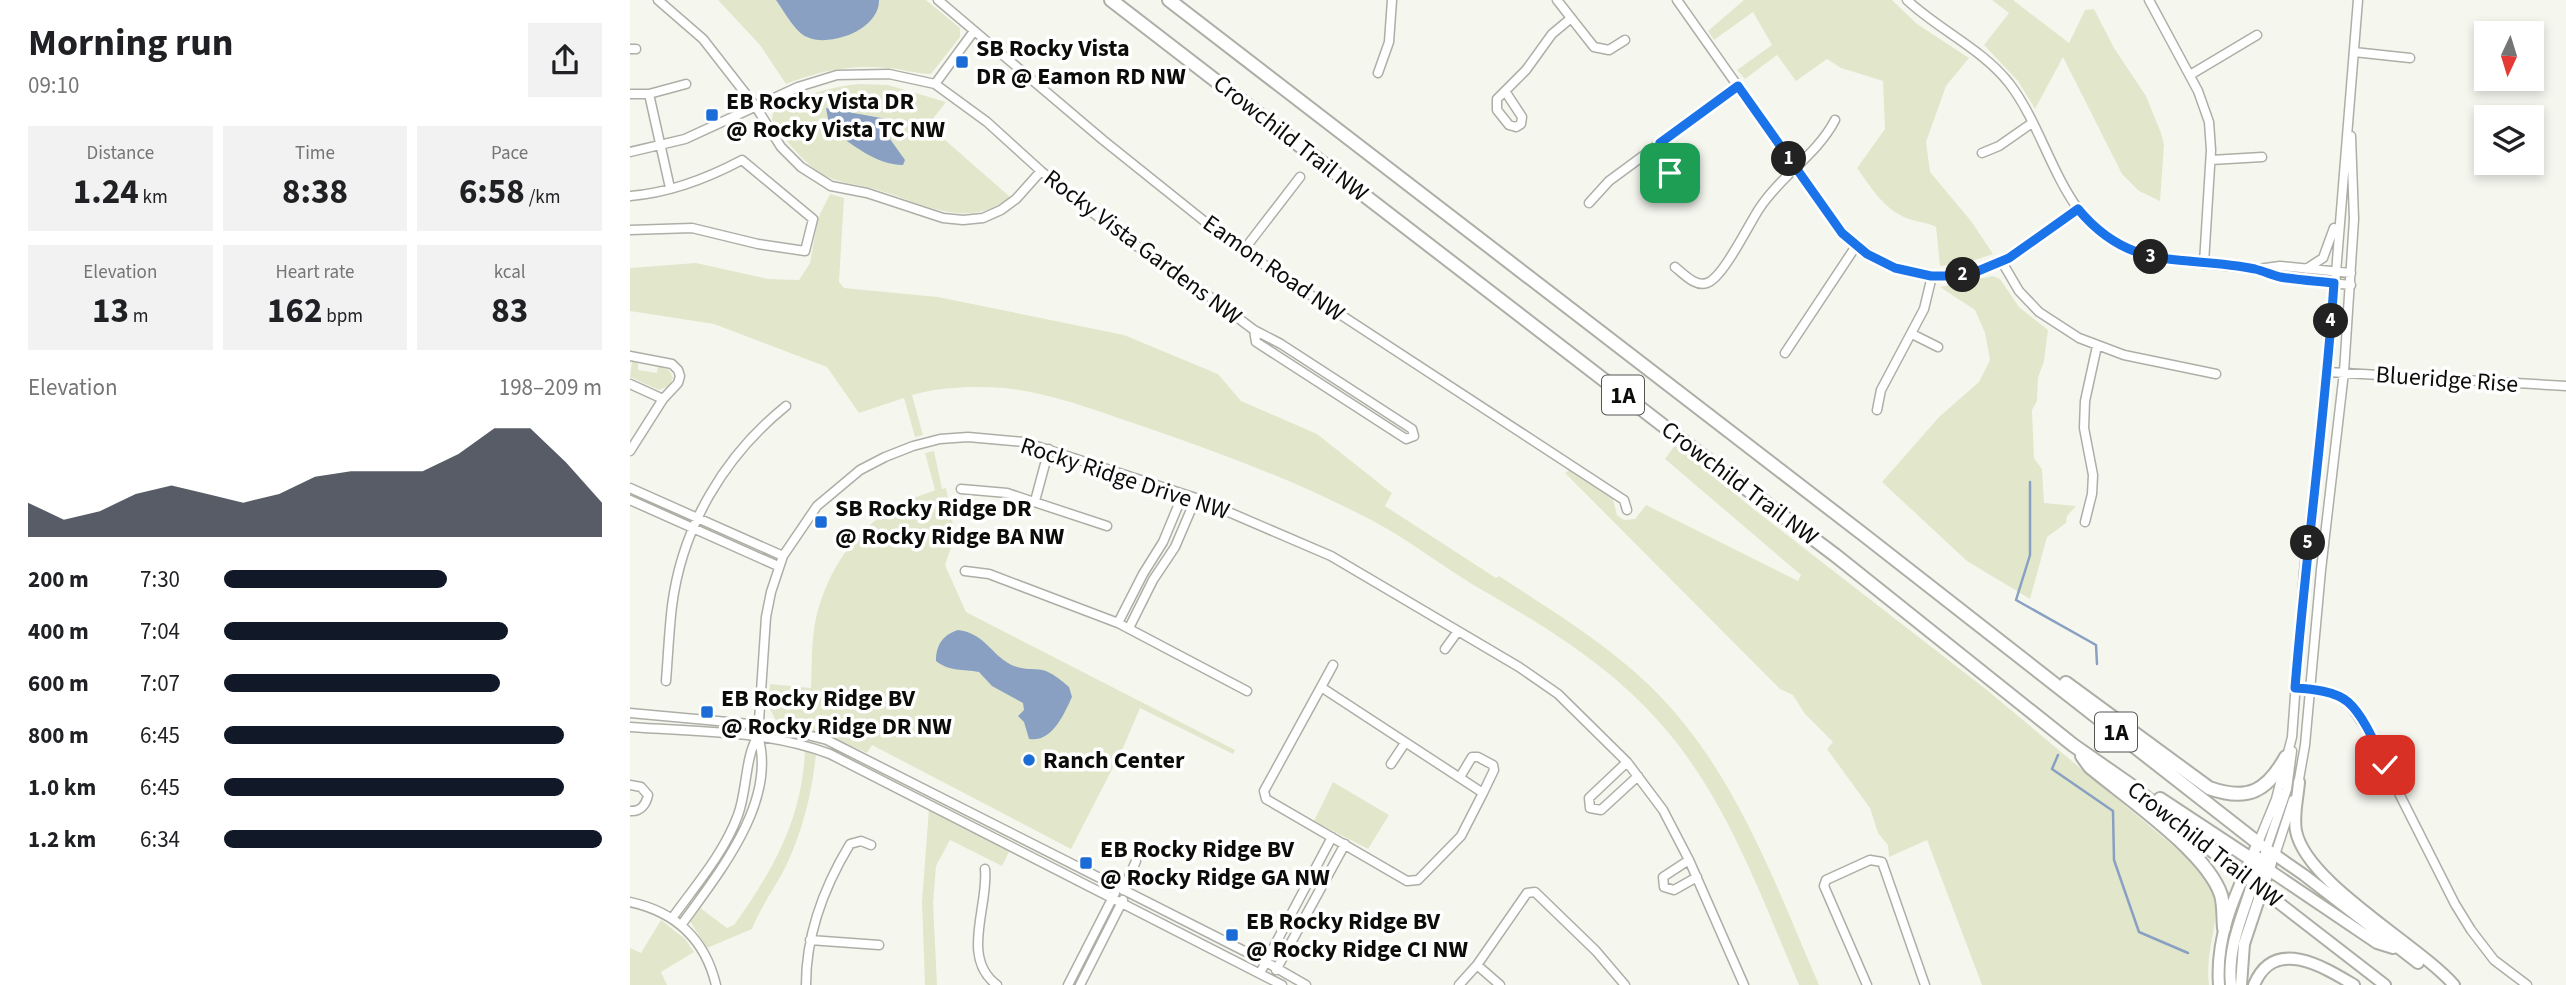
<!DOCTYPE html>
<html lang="en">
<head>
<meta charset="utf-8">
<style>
	:root { --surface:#fff; --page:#f2f2f2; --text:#202124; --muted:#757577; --accent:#111827 }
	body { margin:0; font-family:"Source Sans 3",sans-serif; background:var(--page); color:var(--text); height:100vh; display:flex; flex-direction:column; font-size:26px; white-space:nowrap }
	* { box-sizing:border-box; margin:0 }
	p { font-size:23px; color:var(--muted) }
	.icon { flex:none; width:38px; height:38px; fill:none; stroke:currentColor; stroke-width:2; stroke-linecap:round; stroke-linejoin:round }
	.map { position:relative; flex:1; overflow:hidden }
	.details { display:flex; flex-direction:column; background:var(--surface); width:630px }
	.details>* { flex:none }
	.needle { width:46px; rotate:184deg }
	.tools { position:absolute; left:1844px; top:21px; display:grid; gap:14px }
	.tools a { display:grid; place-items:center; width:70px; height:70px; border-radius:0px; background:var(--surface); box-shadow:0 4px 10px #0003; font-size:35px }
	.pin { position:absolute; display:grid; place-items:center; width:60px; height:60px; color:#fff; margin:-30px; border-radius:14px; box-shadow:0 4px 10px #0006 }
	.km { position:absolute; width:35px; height:35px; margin:-18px; border-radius:50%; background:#222; color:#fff; font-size:19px; line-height:35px; text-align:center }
	.round { display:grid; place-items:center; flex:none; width:74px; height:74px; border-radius:0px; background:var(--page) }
	.headline { display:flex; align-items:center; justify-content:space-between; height:119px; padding:0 28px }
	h1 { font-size:38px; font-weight:700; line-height:52px }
	.stats { display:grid; grid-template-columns:repeat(3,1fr); gap:10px; height:119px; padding:7px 28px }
	.stats div { display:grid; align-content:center; border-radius:0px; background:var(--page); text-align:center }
	.stats b { font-size:35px; font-weight:700 }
	.stats small { font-size:19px; font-weight:400 }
	.stats p { font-size:19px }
	.chart { height:196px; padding:14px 28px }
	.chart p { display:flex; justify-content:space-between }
	.chart svg { width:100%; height:126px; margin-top:7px; fill:var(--accent); opacity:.7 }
	ul { padding:0 28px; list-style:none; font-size:23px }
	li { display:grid; grid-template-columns:112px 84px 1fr; align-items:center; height:52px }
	li i { height:18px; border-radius:9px; background:var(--accent) }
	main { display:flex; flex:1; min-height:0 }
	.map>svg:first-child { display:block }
	.green { fill:#e2e7cb }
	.water { fill:#89a0c2 }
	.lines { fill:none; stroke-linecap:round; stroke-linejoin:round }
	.stream { stroke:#89a0c2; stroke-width:2.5 }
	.minor-casing { stroke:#adafa7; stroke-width:11 }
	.major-casing { stroke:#adafa7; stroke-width:14 }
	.highway-casing { stroke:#adafa7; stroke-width:16 }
	.minor { stroke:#fff; stroke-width:8 }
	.major { stroke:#fff; stroke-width:10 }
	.highway { stroke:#fff; stroke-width:12 }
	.route-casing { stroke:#fff; stroke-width:14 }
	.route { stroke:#1a73e8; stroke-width:9 }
	.poi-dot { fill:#1b6cd6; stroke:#fff; stroke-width:2.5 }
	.labels { text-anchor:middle; stroke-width:7; stroke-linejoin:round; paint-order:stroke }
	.shield { fill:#fff; stroke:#555554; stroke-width:2 }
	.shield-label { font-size:23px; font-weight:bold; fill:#0c0c0a }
	.poi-label { font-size:24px; font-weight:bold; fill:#0c0c0a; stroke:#fff; text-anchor:start }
	.street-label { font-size:24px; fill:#0c0c0a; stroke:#fff }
</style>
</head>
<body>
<main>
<section class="details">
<div class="headline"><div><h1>Morning run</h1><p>09:10</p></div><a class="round"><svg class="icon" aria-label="share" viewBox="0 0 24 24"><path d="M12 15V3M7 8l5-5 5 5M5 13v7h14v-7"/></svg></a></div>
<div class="stats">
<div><p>Distance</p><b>1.24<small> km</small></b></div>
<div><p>Time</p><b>8:38</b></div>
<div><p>Pace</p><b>6:58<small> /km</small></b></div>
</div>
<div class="stats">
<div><p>Elevation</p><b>13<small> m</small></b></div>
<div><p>Heart rate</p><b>162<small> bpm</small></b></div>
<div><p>kcal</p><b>83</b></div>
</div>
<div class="chart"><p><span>Elevation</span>198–209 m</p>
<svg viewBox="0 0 160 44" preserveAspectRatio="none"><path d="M0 44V32L10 38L20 35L30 29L40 26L50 29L60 32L70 29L80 23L90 21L100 21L110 21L120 15L130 6L140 6L150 18L160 32V44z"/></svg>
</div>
<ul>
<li><b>200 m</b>7:30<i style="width:59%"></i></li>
<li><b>400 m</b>7:04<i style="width:75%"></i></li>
<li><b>600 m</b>7:07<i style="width:73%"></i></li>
<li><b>800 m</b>6:45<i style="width:90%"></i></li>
<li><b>1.0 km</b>6:45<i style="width:90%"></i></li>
<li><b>1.2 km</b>6:34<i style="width:100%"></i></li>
</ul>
</section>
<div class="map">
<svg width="1936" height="985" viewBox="0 0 1936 985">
	<rect width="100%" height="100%" fill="#f5f7ef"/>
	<path class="green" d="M88,0h208l34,28v9l-29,37c-15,0 -29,-5 -43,-6 -37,-4 -69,3 -102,16l-26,-39z
		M1114,0h148l25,24 52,34 -23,28 -20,56 4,30 41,49 22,33 -27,9 -26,3 -4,-39c-9,-5 -22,-5 -32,-10 -22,-10 -34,-31 -47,-49l28,-39 -2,-48 -42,-13 -14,-9 -31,22 -19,-26 -32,24 -8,-9 35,-25 -19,-33 -39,28 -6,-9z
		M1362,0h21l56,43 16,-33 9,-1 20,39 32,48 15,37 3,12 -4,56 -21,-10 -17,-17 -59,-117 -28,52 -17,-28 -34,-36 25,-32z
		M229,84l29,1 58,17 -18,23 82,72c-45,36 -92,3 -139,-9 -18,-5 -30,-4 -47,-13 -22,-13 -38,-34 -52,-55l1,-9 5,-4c27,-12 51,-20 81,-23z
		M200,194l14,4 -5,84 5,6 94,9 186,38 94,39 23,27 76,33 72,57 3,2 -7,13 111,72 3,-2c52,34 105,66 150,109 85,82 124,194 170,300h-20c-39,-91 -72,-186 -138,-261 -48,-55 -110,-94 -172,-130 -40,-22 -76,-52 -116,-73 -78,-41 -160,-71 -243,-99 -41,-14 -84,-30 -127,-34 -29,-2 -62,-1 -91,7l11,40 -8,2 -11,-39 -45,15 -32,-46 -113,-43 -84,-13v-43l66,-5 72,16 31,1 11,-17 8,-45z
		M1363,276l7,3 19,28 29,23 -4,31 -6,17 -1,23 -5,9 2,48 8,11 2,34 32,3 -9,10 -1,7 -19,14 -17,62 -63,-38 -85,-79 57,-65 40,-35 11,-22 -5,-27 -10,-23 -35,-23z
		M2,362l6,1v7l19,3 1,-7 11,4 4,8 -4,8 -10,4 -29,-13z
		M1045,445l81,66 231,179 208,174c40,42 8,73 14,121h-227l-55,-145 -38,17 -1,-12 -10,-12 -8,-25 -43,-59 6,-7 -28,-28 -12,-19 -13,-6 -215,-216 6,-4 41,27 5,19 7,5 11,-1 11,-14 152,76 3,-6 -136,-116z
		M304,451l8,38 4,-1 9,48 -10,29 21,47 269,138 -2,4 -93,-46 -17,40 -52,101 -199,-104 -5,8 -35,-16 -55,-15 -9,-16 2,-22 41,4c1,-22 0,-48 5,-70 11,-46 37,-87 79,-111 12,-7 27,-12 40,-17l-10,-37z
		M175,750l11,4c-4,39 -13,76 -30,112 -11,22 -25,40 -34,63l-45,19 -17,-27 9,-14 28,21 7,-3c39,-55 68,-105 71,-175z
		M703,782l56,33 -21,34 -54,-28z
		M299,808l81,42 -8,16 -52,-26 -14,26 -3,37 4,82h-12l-3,-83z
		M31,920l24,19 9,13 -33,20 6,13h-37v-37l11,5z"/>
	<path class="water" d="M146,0h103c1,29 -48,48 -72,37 -12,-5 -23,-26 -31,-37z
		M196,108l66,12 -2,19 15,21 -2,5c-27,0 -51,-21 -73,-36z
		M328,630c25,3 32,22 50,33 15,9 26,4 38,8 9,4 16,10 23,16l3,10c-8,17 -20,46 -43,42l-5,-17 -6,-6 6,-6 -1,-7 -31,-17 -13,-14c-16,-3 -29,0 -43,-11 0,-15 6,-26 22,-31z"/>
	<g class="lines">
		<path class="stream" d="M1400,482v73l-14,45 80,45 1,19
			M1428,755l-6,14 61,42 1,49 25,72 49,21"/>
		<g class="minor-casing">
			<path id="minor" d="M28,0l45,39 53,68 25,40 20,20 30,19 36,7 76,25 20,2 20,-2 18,-8 15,-11 25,-28
				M308,0l165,140 131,105 390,255 3,10
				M927,0l37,47 15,3 16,-10
				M1047,0l156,221c42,51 108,70 169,41 27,-14 51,-36 76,-53
				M1277,0c32,30 74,48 102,83 29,38 41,87 69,126 41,57 111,51 173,60 11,1 21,7 31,8 23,4 46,6 69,8
				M1519,0l49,91 11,31 2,28 -7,113
				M0,49h6
				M1724,52l56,6
				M748,73l11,-31 3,-42
				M1560,75l67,-40
				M305,84l52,38 54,49 87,70 34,20 92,69 27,14 131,85 2,7 -8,3 -150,-97 -2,-12
				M875,91l17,26 -1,7 -5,3 -7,-2 -12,-15v-11l29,-29 26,-36 18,-15
				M0,94h19l37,-10
				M19,94l21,94
				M1019,151l19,22 4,-1 3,-7 -15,-22
				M0,152l55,-13 113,-52 39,-12 52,-1 46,10 39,-53
				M1352,153l17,-7 33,-23
				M1581,160l51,-3
				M0,196c39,-3 78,-18 112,-36l71,59 -8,32 -47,-7 -66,-16 -62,2
				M959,203l20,-22 129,-95
				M613,251l57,-74
				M1372,262l17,29 20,21 40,26 45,17 92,19
				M1045,267c9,7 20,20 32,16 16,-5 42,-59 52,-74 21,-33 58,-54 76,-89
				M1628,269l22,-3 71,7
				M1676,269l17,-11 11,-30
				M1282,334l26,13
				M1155,353l71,-107
				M0,356l42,8 6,6 2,6 -2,7 -15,16 -33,52
				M1698,372l238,14
				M0,384l33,15
				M1247,410l4,-20 43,-81 8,-33
				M0,488l153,68
				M331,489l46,4 100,33
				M0,500l148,66
				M405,501l14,-52
				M1455,522l7,-28 1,-19 -9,-47 1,-27 12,-55
				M335,571l24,3 129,49 129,68
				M488,623l25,-49 20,-32 20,-48
				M499,628l24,-48 22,-33 21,-49
				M815,649l13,-18
				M36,681c2,-25 3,-50 6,-75 10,-79 52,-150 114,-200
				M691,687l162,106 -22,43 -43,44 -11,1 -141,-82 -2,-8z
				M691,687l12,-22
				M1665,688l38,6 15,8 19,28 88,174 16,26 23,30 33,25
				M0,713l143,13 54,14 439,222 40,23
				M0,727c67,5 136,3 200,27l452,231
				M997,762l-38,36 1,10 11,2 37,-34
				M761,764l14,-21
				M830,777l12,-20h6l15,8 1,5 -11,23
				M0,785l11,2 7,8c-2,10 -8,17 -18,16
				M1668,785l7,-40 16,-175 23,-198 10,-153 -3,-83
				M1628,843l18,-44 16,-62 12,-165 24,-200 30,-372
				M1635,853l22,-64 5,-38
				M1645,855l18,-55
				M1059,860l-26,17 1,10 10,3 23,-13
				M355,869c4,37 -25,89 12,116
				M493,890l13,-29
				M0,902c46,10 75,37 86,83
				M43,917c23,-32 51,-64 65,-102 9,-24 7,-59 20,-79
				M52,924c35,-49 96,-122 76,-188l8,-119 5,-25 12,-36 34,-50 43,-36 25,-13 28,-11 27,-7 28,-2 56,5 172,56 135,58 188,111 39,27 69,68 36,48 26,50 55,125
				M180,940l69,5
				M646,970l69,-126
				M630,973l72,-136
				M176,985c0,-51 18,-98 44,-141l11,-3 10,4
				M438,985l47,-92
				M450,985l43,-85
				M829,985l18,-20
				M870,985l-23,-20 50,-72 8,-1 61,59 29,34
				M1237,985l-43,-99 2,-6 44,-20 12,2 43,123"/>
		</g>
		<g class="major-casing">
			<path id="major" d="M1669,782c-1,15 -6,33 -3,49 10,52 122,113 158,154
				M1628,843l46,32 114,88
				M1613,875l14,-7 12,2 108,73 16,5
				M1613,875l142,110
				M1589,985c-4,-52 19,-96 39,-142
				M1601,985c-4,-40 13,-72 24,-109
				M1611,985l3,-41 27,-81
				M1624,985c20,-49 70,-18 100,0"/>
		</g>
		<g class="highway-casing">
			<path id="highway" d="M481,0l589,454 135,101 238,190 56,39 114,91
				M539,0l695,535 394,308
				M1436,683l143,105c39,14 58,3 77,-31
				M1452,756l8,11c36,30 117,85 131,128 3,10 2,22 3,33
				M1530,799l91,60h13l11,-4"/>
		</g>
		<use href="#minor" class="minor"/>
		<use href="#major" class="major"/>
		<use href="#highway" class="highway"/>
	</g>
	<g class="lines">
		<g class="route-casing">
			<path id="route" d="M1040,173l4,-3 1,-5 -15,-22 78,-57 104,147 25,21 28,14 36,8h16l31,-5 31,-13 69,-49c54,65 105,45 177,60 8,2 17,6 25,8 18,3 36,4 54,6 -9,135 -28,269 -39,405 17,1 40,3 53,14 16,14 28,44 37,63"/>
		</g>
		<use href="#route" class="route"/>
	</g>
	<g class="poi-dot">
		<rect x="325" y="55" width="14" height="14" rx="3.5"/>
		<rect x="75" y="108" width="14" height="14" rx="3.5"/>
		<rect x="184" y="515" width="14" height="14" rx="3.5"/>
		<rect x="70" y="705" width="14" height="14" rx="3.5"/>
		<circle cx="399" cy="760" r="7"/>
		<rect x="449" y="856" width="14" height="14" rx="3.5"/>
		<rect x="595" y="928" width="14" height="14" rx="3.5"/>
	</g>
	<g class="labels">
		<g class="shield">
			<rect x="972" y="375.5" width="42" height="39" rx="5"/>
			<rect x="1465" y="712.5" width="42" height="39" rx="5"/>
		</g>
		<g class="shield-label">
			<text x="993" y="403">1A</text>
			<text x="1486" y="740">1A</text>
		</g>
		<g class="poi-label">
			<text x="346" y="56">SB Rocky Vista<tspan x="346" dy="28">DR @ Eamon RD NW</tspan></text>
			<text x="96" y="109">EB Rocky Vista DR<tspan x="96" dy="28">@ Rocky Vista TC NW</tspan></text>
			<text x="205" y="516">SB Rocky Ridge DR<tspan x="205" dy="28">@ Rocky Ridge BA NW</tspan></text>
			<text x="91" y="706">EB Rocky Ridge BV<tspan x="91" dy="28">@ Rocky Ridge DR NW</tspan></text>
			<text x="413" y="768">Ranch Center</text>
			<text x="470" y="857">EB Rocky Ridge BV<tspan x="470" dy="28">@ Rocky Ridge GA NW</tspan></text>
			<text x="616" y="929">EB Rocky Ridge BV<tspan x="616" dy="28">@ Rocky Ridge CI NW</tspan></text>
		</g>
		<g class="street-label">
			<text transform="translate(661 138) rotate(38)" y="8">Crowchild Trail NW</text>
			<text transform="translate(513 247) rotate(37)" y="8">Rocky Vista Gardens NW</text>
			<text transform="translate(644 268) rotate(35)" y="8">Eamon Road NW</text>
			<text transform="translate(1817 379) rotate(4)" y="8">Blueridge Rise</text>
			<text transform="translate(495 478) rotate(18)" y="8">Rocky Ridge Drive NW</text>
			<text transform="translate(1110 483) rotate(37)" y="8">Crowchild Trail NW</text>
			<text transform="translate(1575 844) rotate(38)" y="8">Crowchild Trail NW</text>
		</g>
	</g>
</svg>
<div class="tools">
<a><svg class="needle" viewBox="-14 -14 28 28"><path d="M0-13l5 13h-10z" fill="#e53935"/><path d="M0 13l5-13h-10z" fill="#757577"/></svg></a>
<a><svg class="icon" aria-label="layers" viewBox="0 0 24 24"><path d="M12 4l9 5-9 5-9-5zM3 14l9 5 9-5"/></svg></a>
</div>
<div class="pin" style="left:1040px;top:173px;background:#1e9e55"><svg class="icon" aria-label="arrive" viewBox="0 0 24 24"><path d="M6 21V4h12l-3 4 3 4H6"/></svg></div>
<div class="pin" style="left:1755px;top:765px;background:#d93025"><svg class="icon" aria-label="check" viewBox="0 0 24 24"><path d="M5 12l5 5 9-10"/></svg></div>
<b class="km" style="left:1159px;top:159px">1</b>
<b class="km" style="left:1333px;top:275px">2</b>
<b class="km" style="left:1521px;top:257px">3</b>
<b class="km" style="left:1701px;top:321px">4</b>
<b class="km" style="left:1678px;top:543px">5</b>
</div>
</main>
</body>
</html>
